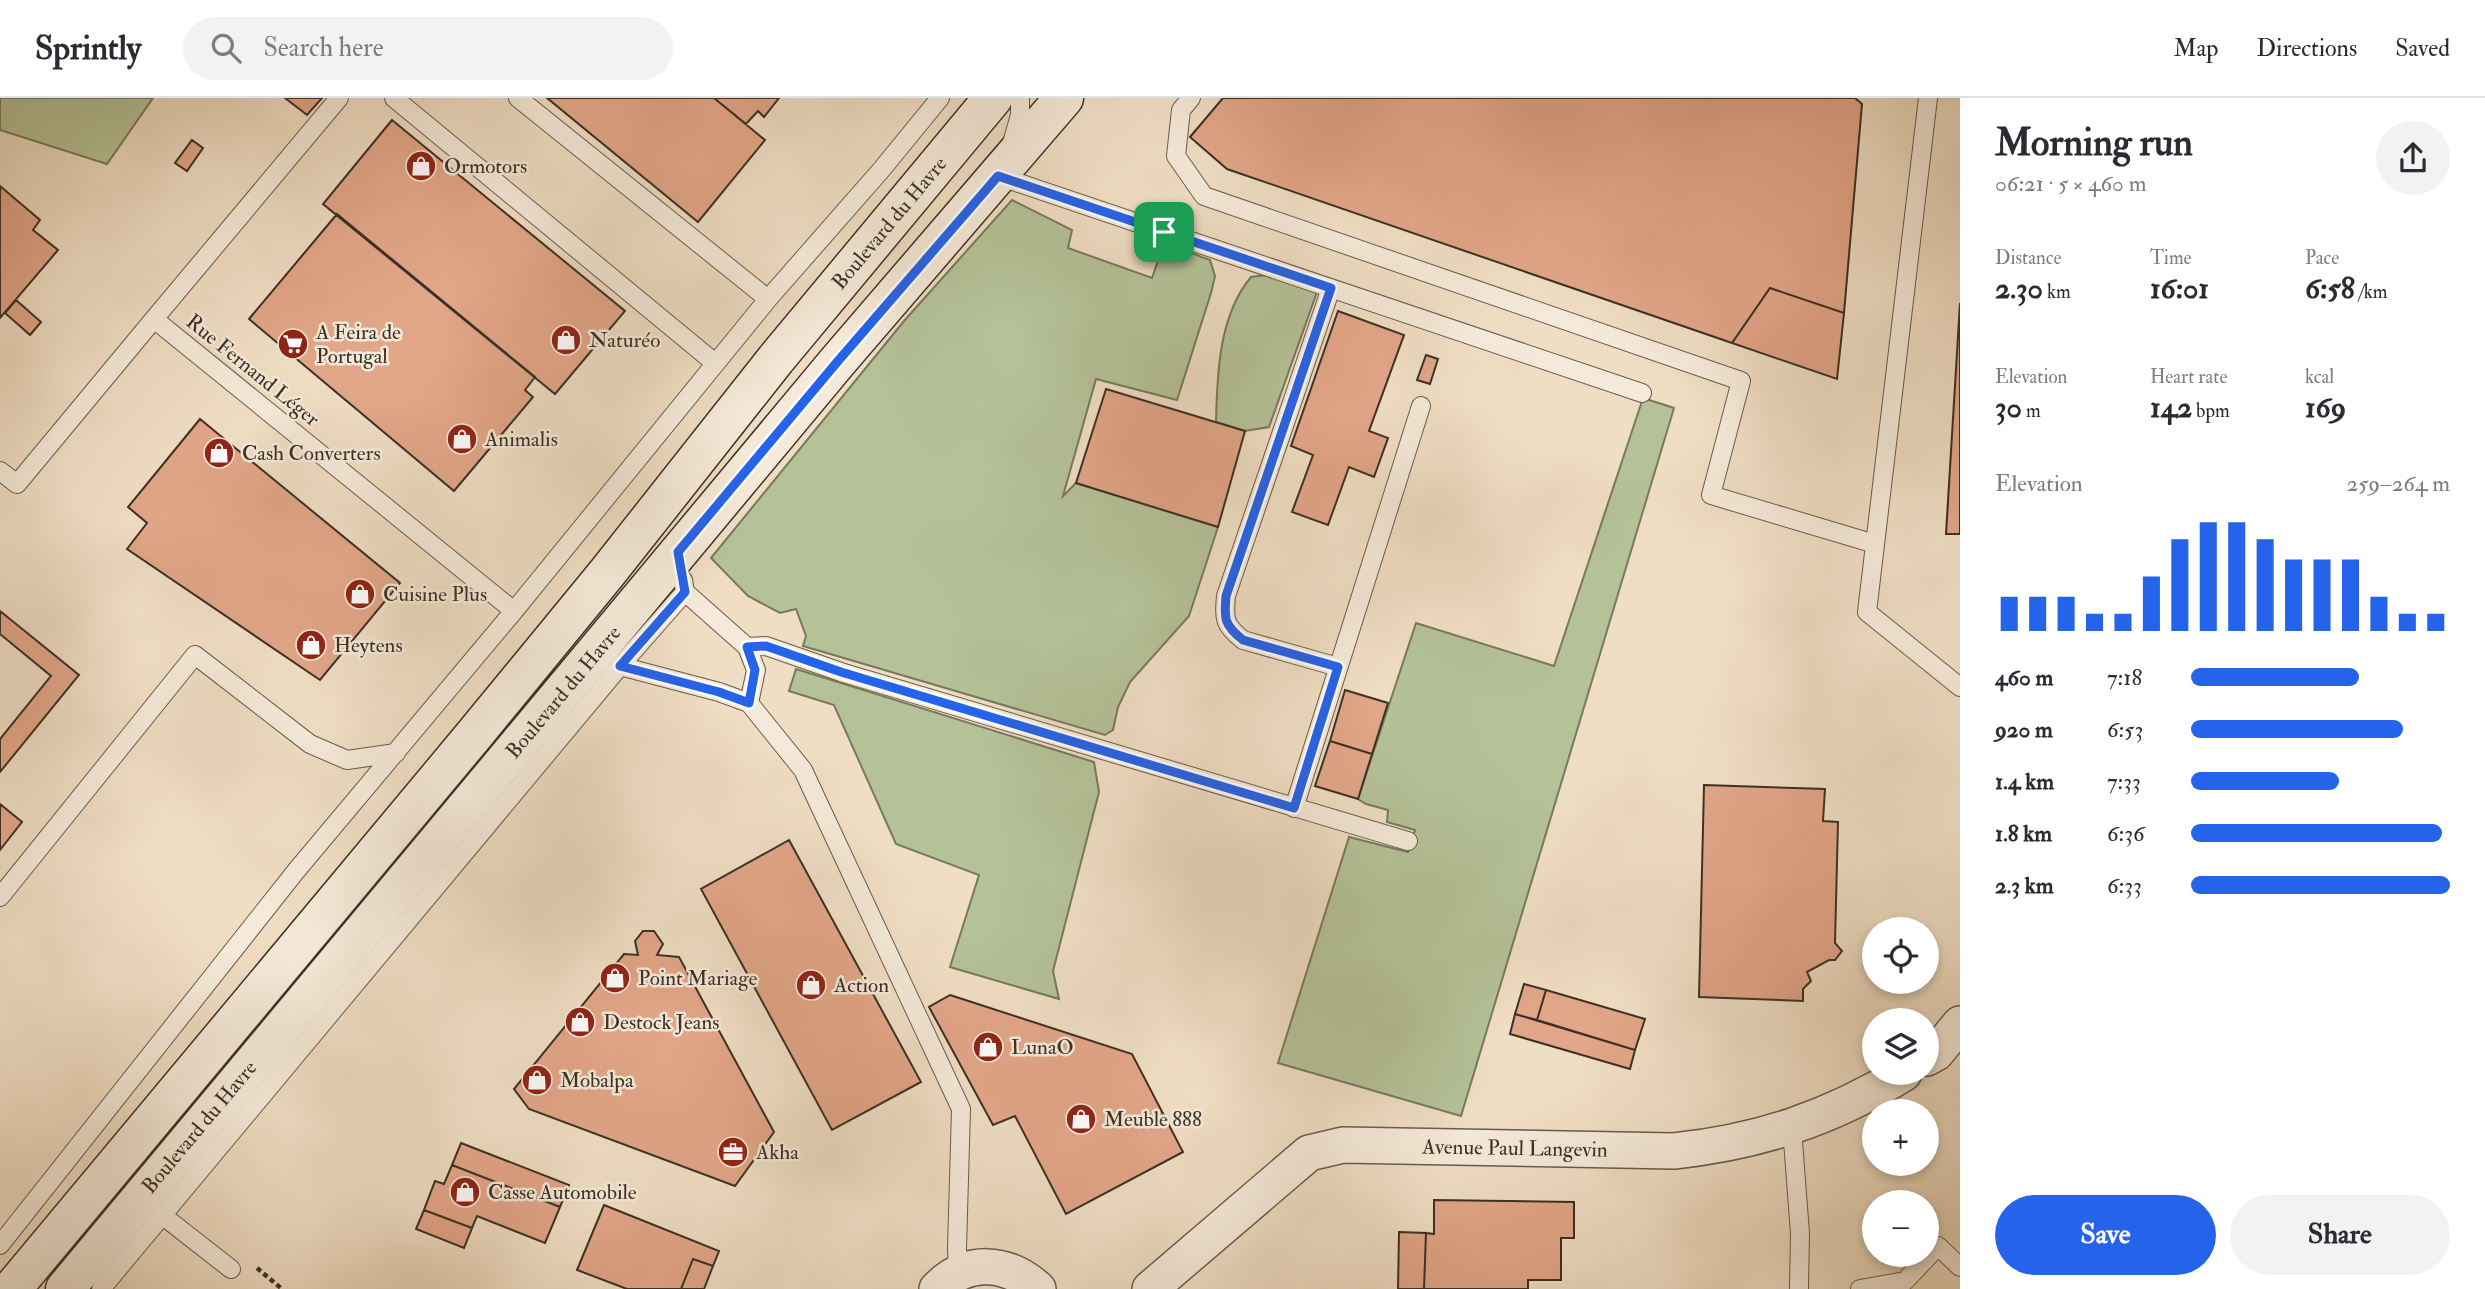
<!DOCTYPE html>
<html lang="en">
<head>
<meta charset="utf-8">
<style>
	:root { --surface:#fff; --page:#f2f2f3; --text:#2b2b33; --muted:#7c7c81; --line:#e1e1e2; --accent:#2563eb }
	body { margin:0; font-family:"IM FELL Double Pica",serif; background:var(--page); color:var(--text); height:100vh; display:flex; flex-direction:column; font-size:26px; white-space:nowrap }
	* { box-sizing:border-box; margin:0 }
	p { font-size:23px; color:var(--muted) }
	.icon { flex:none; width:38px; height:38px; fill:none; stroke:currentColor; stroke-width:2; stroke-linecap:round; stroke-linejoin:round }
	.map { position:relative; flex:1; overflow:hidden }
	.panel { display:flex; flex-direction:column; background:var(--surface); width:525px }
	.panel>* { flex:none }
	.fabs { position:absolute; left:1862px; top:819px; display:grid; gap:14px }
	.fabs a { display:grid; place-items:center; width:77px; height:77px; border-radius:50%; background:var(--surface); box-shadow:0 4px 10px #0003; font-size:35px }
	.pin { position:absolute; display:grid; place-items:center; width:60px; height:60px; color:#fff; margin:-30px; border-radius:14px; box-shadow:0 4px 10px #0006 }
	.round { display:grid; place-items:center; flex:none; width:74px; height:74px; border-radius:37px; background:var(--page) }
	.summary { display:flex; align-items:center; justify-content:space-between; height:119px; padding:0 35px }
	h1 { font-size:38px; font-weight:800; line-height:52px }
	.stats { display:grid; grid-template-columns:repeat(3,1fr); gap:10px; height:119px; padding:7px 35px }
	.stats div { display:grid; align-content:center }
	.stats b { font-size:30px; font-weight:800 }
	.stats small { font-size:19px; font-weight:400 }
	.stats p { font-size:19px }
	.chart { height:196px; padding:14px 35px }
	.chart p { display:flex; justify-content:space-between }
	.chart svg { width:100%; height:126px; margin-top:7px; stroke:var(--accent); stroke-width:6 }
	.cta { display:flex; gap:14px; margin-top:auto; padding:14px 35px }
	.cta a { flex:1; height:80px; border-radius:42px; background:var(--accent); color:#fff; font-size:28px; font-weight:800; line-height:80px; text-align:center }
	.cta a+a { background:var(--page); color:var(--text) }
	ul { padding:0 35px; list-style:none; font-size:23px }
	li { display:grid; grid-template-columns:112px 84px 1fr; align-items:center; height:52px }
	li i { height:18px; border-radius:9px; background:var(--accent) }
	header { display:flex; align-items:center; gap:42px; box-sizing:border-box; height:98px; padding:0 35px; background:var(--surface); border-bottom:2px solid var(--line) }
	header strong { font-size:33px }
	nav { display:flex; gap:38px; margin-inline-start:auto; font-size:24px }
	.search { width:490px; height:63px; background:var(--page); display:flex; align-items:center; gap:18px; box-sizing:border-box; padding:0 24px; border-radius:38px; color:var(--muted); font-size:26px }
	main { display:flex; flex:1; min-height:0 }
	.map>svg:first-child { display:block }
	.green { fill:#b5c298; stroke:#78795e; stroke-width:2 }
	.building { fill:#e2a688; stroke:#3b3025; stroke-width:2 }
	.lines { fill:none; stroke-linecap:round; stroke-linejoin:round }
	.lane-casing { stroke:#685c4d; stroke-width:20 }
	.street-casing { stroke:#685c4d; stroke-width:38 }
	.secondary-casing { stroke:#3b3025; stroke-width:41 }
	.path { stroke:#3b3025; stroke-width:4.5; stroke-dasharray:5 3.5; stroke-linecap:butt }
	.lane { stroke:#f5ead9; stroke-width:18 }
	.street { stroke:#f5ead9; stroke-width:35 }
	.secondary { stroke:#f5ead9; stroke-width:38 }
	.route-casing { stroke:#fff; stroke-width:14 }
	.route { stroke:#2563eb; stroke-width:9 }
	.labels { text-anchor:middle; stroke-width:5; stroke-linejoin:round; paint-order:stroke }
	.poi-label { font-size:21px; fill:#3b3025; stroke:#f5ead9; text-anchor:start }
	.street-label { font-size:21px; fill:#3b3025; stroke:#f5ead9 }
</style>
</head>
<body>
<header>
<strong>Sprintly</strong>
<div class="search"><svg class="icon" aria-label="search" viewBox="0 0 24 24"><circle cx="10" cy="10" r="6"/><path d="M15 15l6 6"/></svg>Search here</div>
<nav><a>Map</a><a>Directions</a><a>Saved</a></nav>
</header>
<main>
<div class="map">
<svg width="1960" height="1191" viewBox="0 0 1960 1191">
	<rect width="100%" height="100%" fill="#f0dec4"/>
	<filter id="stains"><feTurbulence type="fractalNoise" baseFrequency=".00286" numOctaves="4"/><feColorMatrix values="0 0 0 0 .2 0 0 0 0 .09 0 0 0 0 .02 0 0 0 .5 -.17"/></filter>
	<radialGradient id="worn" r=".72"><stop offset=".6" stop-color="#630" stop-opacity="0"/><stop offset="1" stop-color="#630" stop-opacity=".3"/></radialGradient>
	<path class="green" d="M0,0h153l-46,66 -107,-34z
		M1012,102l60,30 -4,18 84,30 12,-35 46,17 5,16 -4,17 -34,107 -81,-21 -33,117 13,-13 142,44 -29,89 -59,66 -12,25 -5,23 -8,5 -302,-89 3,-10 -10,-27 -16,4 -32,-17 -37,-38 193,-237z
		M1265,177l52,17 -48,135 -24,4 -29,-9c1,-48 3,-107 35,-145z
		M1643,300l31,10 -213,708 -183,-53 71,-226 59,15 7,-22 -28,-8 1,-12 -22,-6 -8,-5 58,-176 138,43z
		M796,571l298,93 5,30 -46,179 6,28 -109,-32 29,-92 -83,-31 -62,-139 -45,-14z"/>
	<path class="building" d="M285,0h37l-15,17z
		M547,0h167l51,42 -67,82z
		M714,0h65l-15,19 -6,-6 -12,13z
		M1223,0h632l7,6 -18,209 -74,-25 -38,55 -505,-174 -37,-32z
		M392,22l233,191 -70,83 -232,-190z
		M192,42l11,8 -16,23 -12,-8z
		M0,88l40,34 -7,10 25,20 -58,68z
		M337,116l198,163 -10,13 8,7 -79,94 -205,-172z
		M1770,190l74,25 -7,66 -105,-36z
		M16,202l25,22 -11,13 -25,-22z
		M1960,205v231h-14z
		M1338,213l66,24 -35,96 19,7 -14,39 -25,-10 -21,58 -36,-13 21,-57 -22,-9z
		M1426,257l12,4 -8,25 -13,-4z
		M1106,291l139,42 -27,96 -142,-44z
		M200,321l200,164 -80,97 -193,-131 20,-26 -19,-16z
		M0,513l79,64 -79,97v-33l51,-63 -51,-42z
		M1345,592l43,13 -16,51 -42,-13z
		M1330,643l42,13 -14,45 -43,-13z
		M1704,687l121,4 -2,32 15,1 -3,121 7,8 -7,9h-6l-22,12 4,9 -8,8v12l-104,-4z
		M0,706l22,18 -22,28z
		M789,742l132,242 -89,48 -131,-241z
		M643,833h11l9,13 -6,11 22,2 95,175 -39,54 -206,-77 -15,-20 110,-135 14,1 -3,-14z
		M1524,886l22,6 -9,30 -22,-6z
		M1546,892l99,29 -10,31 -98,-30z
		M950,897l182,59 51,98 -117,62 -51,-98 -22,9 -64,-118z
		M1515,916l120,36 -5,19 -120,-35z
		M1927,1027l11,11 -11,13z
		M461,1045l108,42 -9,22 -108,-42z
		M452,1067l108,42 -15,36 -68,-27 -5,12 -48,-18 11,-29 9,3z
		M1434,1102l140,2v36h-13v42h-33v9h-104l2,-56 8,1z
		M604,1107l115,46 -6,15 -20,-7 -12,30h-54l-50,-19z
		M424,1112l48,18 -8,20 -48,-19z
		M1399,1134l27,1 -2,56h-26z
		M693,1161l20,7 -9,23h-23z"/>
	<g class="lines">
		<g class="lane-casing">
			<path id="lane" d="M339,0l-185,221 360,292
				M394,0l321,265
				M518,0l250,201
				M1191,0l-10,12 -5,46 28,40 537,185 -30,114 164,49
				M1928,0l-61,514 93,75
				M1012,45l8,-28v-17
				M998,78l644,217
				M1331,190l-105,308c-2,23 -2,29 17,44l95,27
				M0,373l17,13 137,-165
				M747,549l19,-1 75,26 567,169
				M620,568l99,26 30,11 7,-33 -9,-23 -62,-55 -2,-12
				M749,605l54,67 158,339 -4,139 1,23
				M1294,710l127,-402
				M0,799l195,-242 115,89 37,16 49,-7
				M1792,1030l8,105 -1,56
				M162,1117l69,54
				M0,1147l296,-374 218,-260 254,-312 114,-130 58,-71
				M101,1191l519,-623 65,-74
				M1860,1191l45,-8 33,-35 22,21"/>
		</g>
		<g class="street-casing">
			<path id="street" d="M1927,960l9,-5 24,-29
				M937,1191c30,-31 70,-28 101,0
				M1150,1191l159,-136 34,-8 331,6c85,-9 157,-33 230,-78"/>
		</g>
		<g class="secondary-casing">
			<path id="secondary" d="M12,1191l462,-554 133,-162 169,-214 217,-261
				M65,1191l773,-928 226,-263"/>
		</g>
		<path class="path" d="M257,1170l25,21"/>
		<use href="#lane" class="lane"/>
		<use href="#street" class="street"/>
		<use href="#secondary" class="secondary"/>
	</g>
	<g class="lines">
		<g class="route-casing">
			<path id="route" d="M998,78l333,112 -105,308c-2,23 -2,29 17,44l95,27 -44,141 -453,-136 -75,-26 -19,1 8,23 -6,33 -30,-11 -99,-26 65,-74 -7,-40 160,-191z"/>
		</g>
		<use href="#route" class="route"/>
	</g>
	<defs>
		<g id="shop-disc" transform="scale(1.575)"><circle r="9.5" fill="#8f2418" stroke="#f5ead9"/><path d="M-5-2.5h2.3a2.7 3.5 0 0 1 5.4 0H5L5.5 6h-11ZM-1.5-2.5h3a1.5 2.3 0 0 0-3 0Z" fill="#fff"/></g>
		<g id="supermarket-disc" transform="scale(1.575)"><circle r="9.5" fill="#8f2418" stroke="#f5ead9"/><path d="M-6-5.5h2.5l.6 2H6L4.5 2H-2.5L-4.4-4H-6ZM-1.5 3.2a1.3 1.3 0 1 0 .1 0ZM3 3.2a1.3 1.3 0 1 0 .1 0Z" fill="#fff"/></g>
		<g id="office-disc" transform="scale(1.575)"><circle r="9.5" fill="#8f2418" stroke="#f5ead9"/><path d="M-6-3h4V-5.5h4V-3h4V5H-6ZM-1-4.5V-3h2v-1.5ZM-6 0V1H6V0Z" fill="#fff"/></g>
	</defs>
	<g fill-rule="evenodd">
		<use href="#shop-disc" x="421" y="68"/>
		<use href="#shop-disc" x="566" y="242"/>
		<use href="#supermarket-disc" x="293" y="246"/>
		<use href="#shop-disc" x="462" y="341"/>
		<use href="#shop-disc" x="219" y="355"/>
		<use href="#shop-disc" x="360" y="496"/>
		<use href="#shop-disc" x="311" y="547"/>
		<use href="#shop-disc" x="615" y="880"/>
		<use href="#shop-disc" x="811" y="887"/>
		<use href="#shop-disc" x="580" y="924"/>
		<use href="#shop-disc" x="988" y="949"/>
		<use href="#shop-disc" x="537" y="982"/>
		<use href="#shop-disc" x="1081" y="1021"/>
		<use href="#office-disc" x="733" y="1054"/>
		<use href="#shop-disc" x="465" y="1094"/>
	</g>
	<g class="labels">
		<g class="poi-label">
			<text x="444" y="75">Ormotors</text>
			<text x="316" y="241">A Feira de<tspan x="316" dy="24">Portugal</tspan></text>
			<text x="589" y="249">Naturéo</text>
			<text x="485" y="348">Animalis</text>
			<text x="242" y="362">Cash Converters</text>
			<text x="383" y="503">Cuisine Plus</text>
			<text x="334" y="554">Heytens</text>
			<text x="638" y="887">Point Mariage</text>
			<text x="834" y="894">Action</text>
			<text x="603" y="931">Destock Jeans</text>
			<text x="1011" y="956">LunaO</text>
			<text x="560" y="989">Mobalpa</text>
			<text x="1104" y="1028">Meuble 888</text>
			<text x="756" y="1061">Akha</text>
			<text x="488" y="1101">Casse Automobile</text>
		</g>
		<g class="street-label">
			<text transform="translate(889 125) rotate(-50)" y="7">Boulevard du Havre</text>
			<text transform="translate(253 272) rotate(39)" y="7">Rue Fernand Léger</text>
			<text transform="translate(563 594) rotate(-50)" y="7">Boulevard du Havre</text>
			<text transform="translate(199 1029) rotate(-50)" y="7">Boulevard du Havre</text>
			<text transform="translate(1515 1050) rotate(1)" y="7">Avenue Paul Langevin</text>
		</g>
	</g>
	<rect width="100%" height="100%" filter="url(#stains)"/>
	<rect width="100%" height="100%" fill="url(#worn)"/>
</svg>
<div class="fabs">
<a><svg class="icon" aria-label="locate" viewBox="0 0 24 24"><circle cx="12" cy="12" r="6"/><path d="M12 2v4M12 18v4M2 12h4M18 12h4"/></svg></a>
<a><svg class="icon" aria-label="layers" viewBox="0 0 24 24"><path d="M12 4l9 5-9 5-9-5zM3 14l9 5 9-5"/></svg></a>
<a>+</a>
<a>−</a>
</div>
<div class="pin" style="left:1164px;top:134px;background:#1e9e55"><svg class="icon" aria-label="arrive" viewBox="0 0 24 24"><path d="M6 21V4h12l-3 4 3 4H6"/></svg></div>
</div>
<section class="panel">
<div class="summary"><div><h1>Morning run</h1><p>06:21 · 5 × 460 m</p></div><a class="round"><svg class="icon" aria-label="share" viewBox="0 0 24 24"><path d="M12 15V3M7 8l5-5 5 5M5 13v7h14v-7"/></svg></a></div>
<div class="stats">
<div><p>Distance</p><b>2.30<small> km</small></b></div>
<div><p>Time</p><b>16:01</b></div>
<div><p>Pace</p><b>6:58<small> /km</small></b></div>
</div>
<div class="stats">
<div><p>Elevation</p><b>30<small> m</small></b></div>
<div><p>Heart rate</p><b>142<small> bpm</small></b></div>
<div><p>kcal</p><b>169</b></div>
</div>
<div class="chart"><p><span>Elevation</span>259–264 m</p>
<svg viewBox="0 0 160 44" preserveAspectRatio="none"><path d="M5 44V32M15 44V32M25 44V32M35 44V38M45 44V38M55 44V25M65 44V12M75 44V6M85 44V6M95 44V12M105 44V19M115 44V19M125 44V19M135 44V32M145 44V38M155 44V38"/></svg>
</div>
<ul>
<li><b>460 m</b>7:18<i style="width:65%"></i></li>
<li><b>920 m</b>6:53<i style="width:82%"></i></li>
<li><b>1.4 km</b>7:33<i style="width:57%"></i></li>
<li><b>1.8 km</b>6:36<i style="width:97%"></i></li>
<li><b>2.3 km</b>6:33<i style="width:100%"></i></li>
</ul>
<div class="cta"><a>Save</a><a>Share</a></div>
</section>
</main>
</body>
</html>
